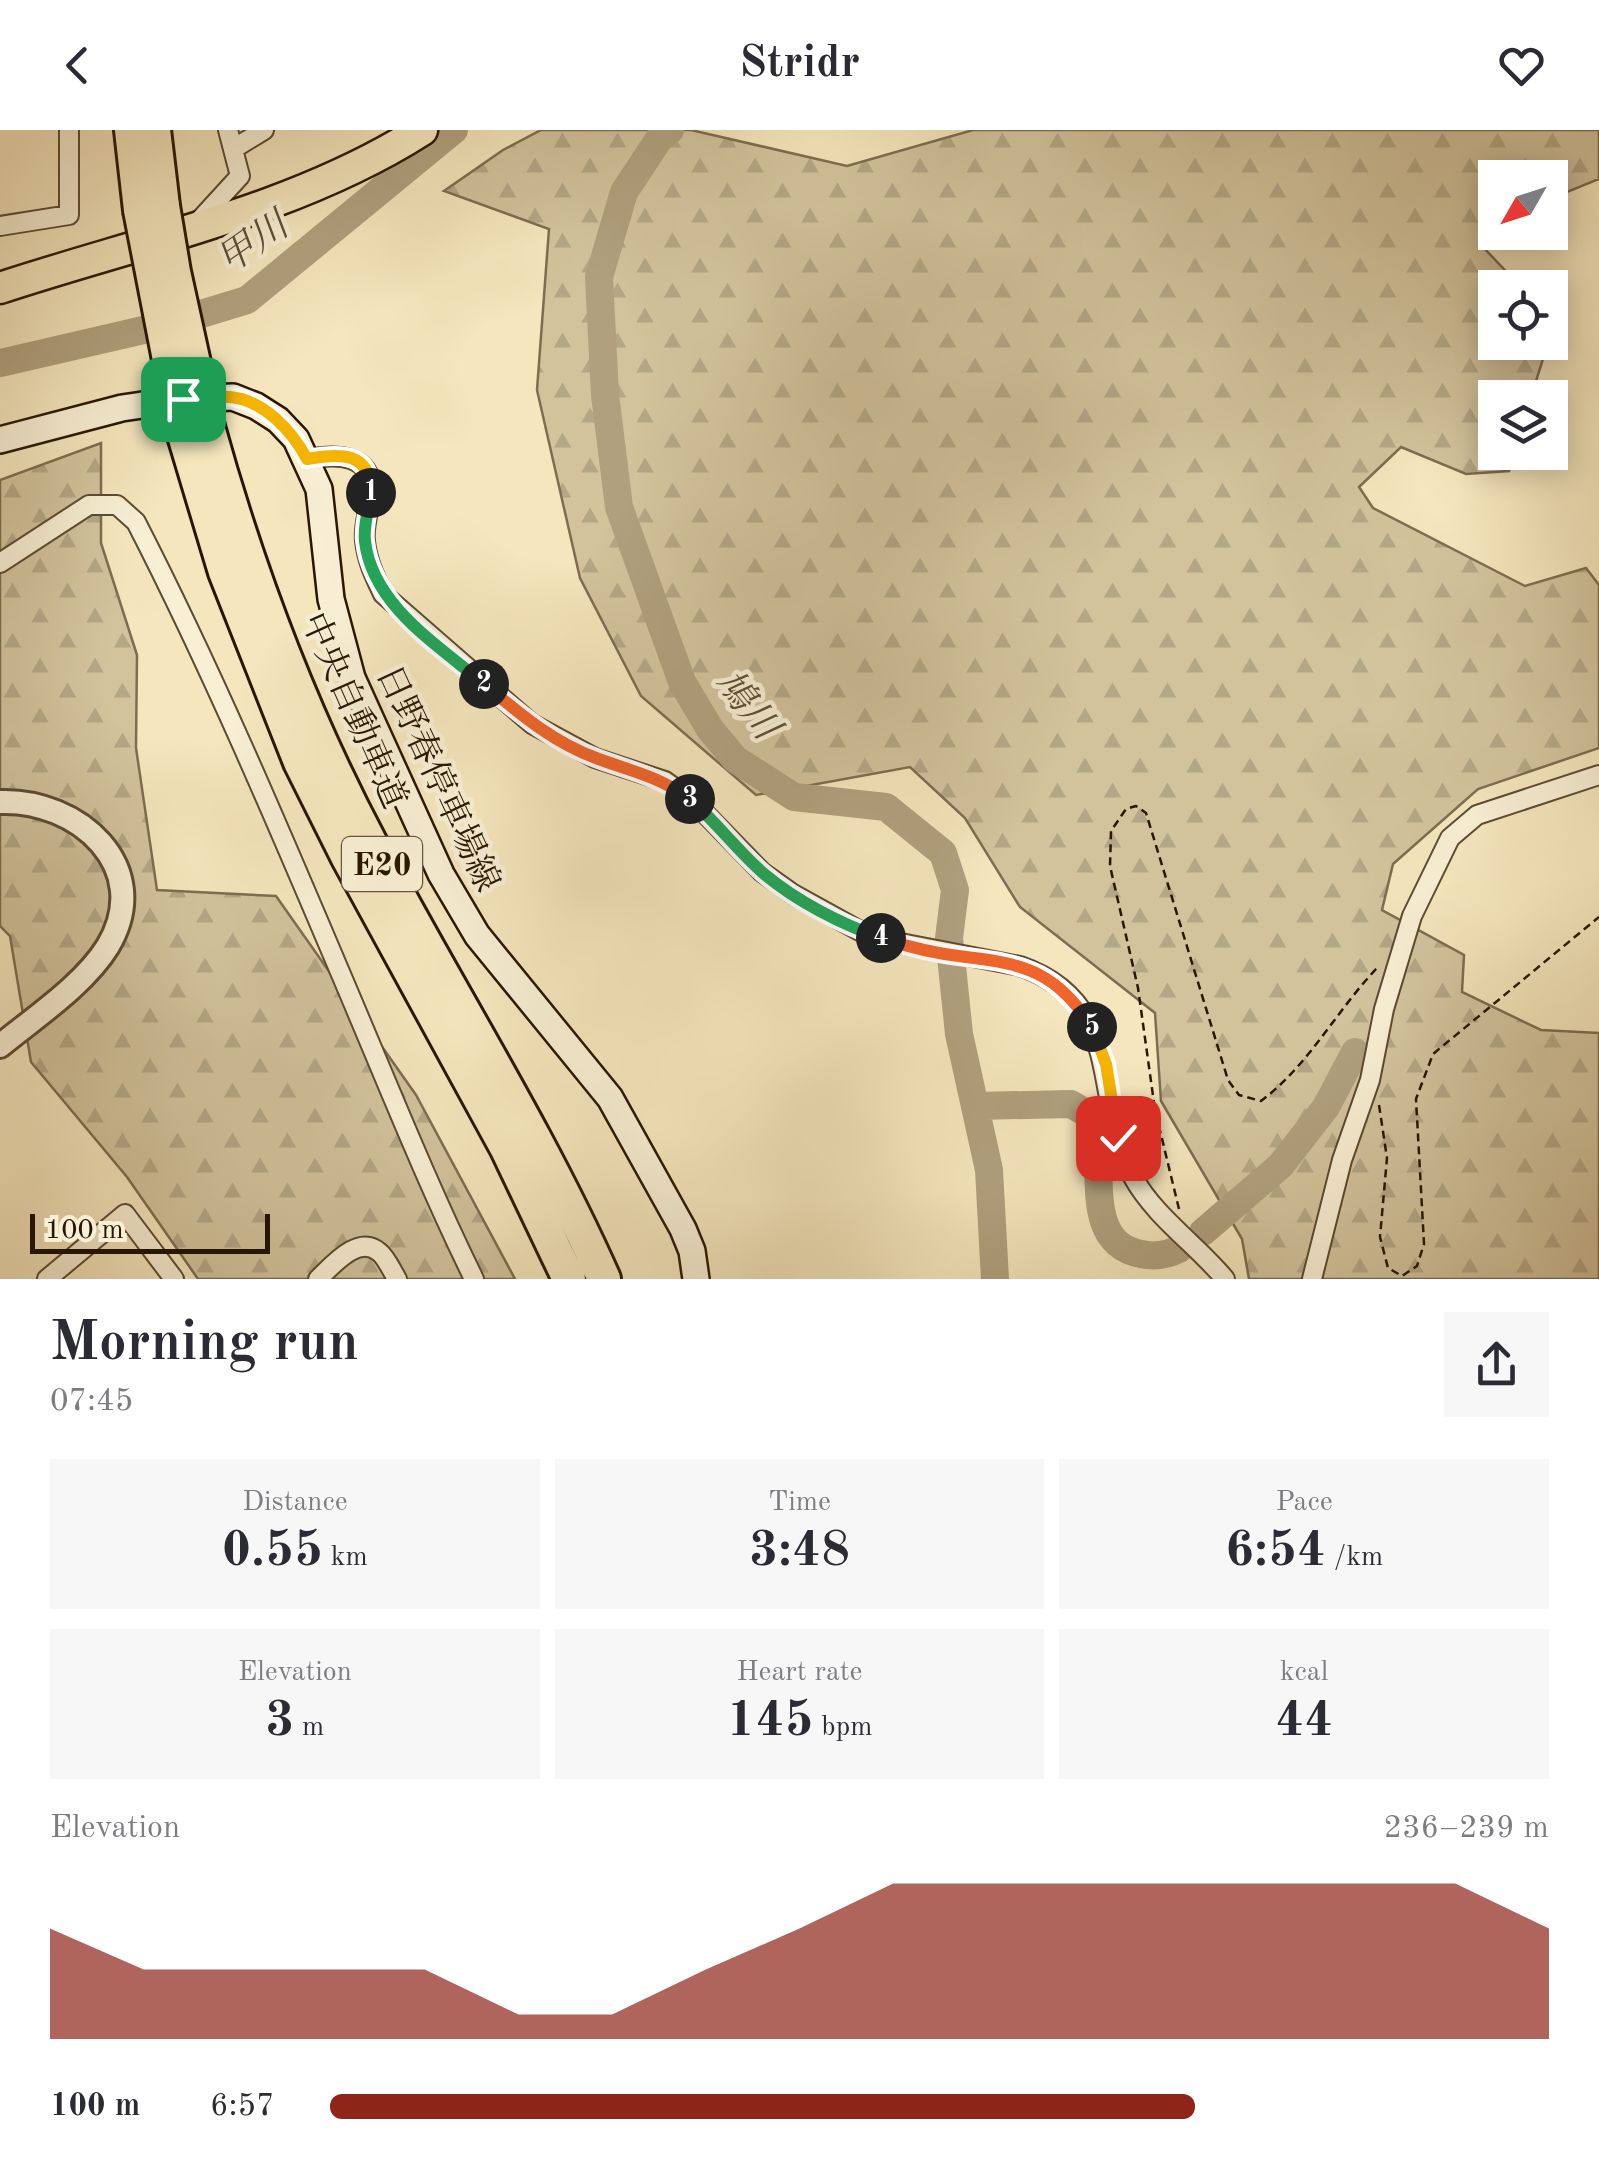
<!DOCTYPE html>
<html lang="en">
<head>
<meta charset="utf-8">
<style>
	:root { --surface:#fff; --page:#f7f7f7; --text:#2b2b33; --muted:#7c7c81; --accent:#8f2418 }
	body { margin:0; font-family:"Old Standard TT","Noto Serif JP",serif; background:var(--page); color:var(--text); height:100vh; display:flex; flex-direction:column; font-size:38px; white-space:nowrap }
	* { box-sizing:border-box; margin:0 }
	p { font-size:32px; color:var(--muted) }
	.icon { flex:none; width:55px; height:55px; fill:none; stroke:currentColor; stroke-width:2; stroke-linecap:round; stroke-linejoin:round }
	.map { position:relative; height:1149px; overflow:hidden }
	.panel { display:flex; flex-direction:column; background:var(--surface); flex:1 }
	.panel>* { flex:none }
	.needle { width:65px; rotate:231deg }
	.buttons { position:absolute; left:1478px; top:30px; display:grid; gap:20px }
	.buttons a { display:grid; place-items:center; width:90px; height:90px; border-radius:0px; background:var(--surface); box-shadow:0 5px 25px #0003; font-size:50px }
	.scale { position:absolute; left:30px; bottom:25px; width:240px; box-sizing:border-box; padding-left:10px; border:5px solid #291703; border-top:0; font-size:28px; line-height:35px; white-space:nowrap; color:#291703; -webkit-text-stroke:8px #f8efd4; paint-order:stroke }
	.pin { position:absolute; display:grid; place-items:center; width:85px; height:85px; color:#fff; margin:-42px; border-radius:20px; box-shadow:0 5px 15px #0006 }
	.km { position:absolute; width:50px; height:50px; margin:-25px; border-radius:50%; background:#222; color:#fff; font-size:28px; line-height:50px; text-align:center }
	.round { display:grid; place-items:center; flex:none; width:105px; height:105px; border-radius:0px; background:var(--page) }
	.overview { display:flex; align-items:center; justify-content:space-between; height:170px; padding:0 50px }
	h1 { font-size:55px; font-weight:600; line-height:75px }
	.stats { display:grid; grid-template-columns:repeat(3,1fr); gap:15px; height:170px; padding:10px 50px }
	.stats div { display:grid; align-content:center; border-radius:0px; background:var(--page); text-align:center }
	.stats b { font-size:50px; font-weight:600 }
	.stats small { font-size:28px; font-weight:400 }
	.stats p { font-size:28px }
	.chart { height:280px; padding:20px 50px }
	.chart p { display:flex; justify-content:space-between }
	.chart svg { width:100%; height:180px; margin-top:10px; fill:var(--accent); opacity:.7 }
	ul { padding:0 50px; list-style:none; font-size:32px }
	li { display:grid; grid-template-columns:160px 120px 1fr; align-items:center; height:75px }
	li i { height:25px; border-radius:12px; background:var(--accent) }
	header { display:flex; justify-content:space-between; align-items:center; height:130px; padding:0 50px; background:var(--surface); font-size:45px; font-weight:600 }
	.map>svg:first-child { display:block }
	.forest { fill:url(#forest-firs); stroke:#7e6d50; stroke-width:2.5 }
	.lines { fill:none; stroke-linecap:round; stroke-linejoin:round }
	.river { stroke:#b0a07e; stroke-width:28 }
	.minor-casing { stroke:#5c4b32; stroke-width:22 }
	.tertiary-casing { stroke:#5c4b32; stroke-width:28 }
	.secondary-casing { stroke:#291703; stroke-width:30 }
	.trunk-casing { stroke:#291703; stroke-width:35 }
	.motorway-casing { stroke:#291703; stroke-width:38 }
	.path { stroke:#291703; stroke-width:2.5; stroke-dasharray:8 5; stroke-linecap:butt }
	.minor { stroke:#f8efd4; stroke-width:18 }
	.tertiary { stroke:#f8efd4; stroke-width:22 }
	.secondary { stroke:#f8efd4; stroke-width:25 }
	.trunk { stroke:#f5e6bd; stroke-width:30 }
	.motorway { stroke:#f5e6bd; stroke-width:32 }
	.motorway-bridge-casing { stroke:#291703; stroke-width:38; stroke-linecap:butt }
	.motorway-bridge { stroke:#f5e6bd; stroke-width:32 }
	.split-1-casing { stroke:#fff; stroke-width:20 }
	.split-2-casing { stroke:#fff; stroke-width:20 }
	.split-3-casing { stroke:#fff; stroke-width:20 }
	.split-4-casing { stroke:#fff; stroke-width:20 }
	.split-5-casing { stroke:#fff; stroke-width:20 }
	.split-6-casing { stroke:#fff; stroke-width:20 }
	.split-1 { stroke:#f5b400; stroke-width:12 }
	.split-2 { stroke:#22a559; stroke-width:12 }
	.split-3 { stroke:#f0652b; stroke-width:12 }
	.split-4 { stroke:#22a559; stroke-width:12 }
	.split-5 { stroke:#f0652b; stroke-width:12 }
	.split-6 { stroke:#f5b400; stroke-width:12 }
	.labels { text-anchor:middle; stroke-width:9; stroke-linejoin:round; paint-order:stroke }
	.shield { fill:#f8efd4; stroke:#675842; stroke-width:2.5 }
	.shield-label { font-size:32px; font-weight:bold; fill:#291703 }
	.street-label { font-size:35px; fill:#291703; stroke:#f8efd4 }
	.water-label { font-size:38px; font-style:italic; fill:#5f4e34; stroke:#f8efd4 }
</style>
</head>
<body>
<header><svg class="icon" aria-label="back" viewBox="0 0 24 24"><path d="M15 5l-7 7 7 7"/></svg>Stridr<svg class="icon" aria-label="heart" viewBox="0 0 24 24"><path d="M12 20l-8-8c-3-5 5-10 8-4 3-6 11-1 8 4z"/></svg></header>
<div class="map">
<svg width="1599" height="1149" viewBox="0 0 1599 1149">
	<defs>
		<pattern id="forest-firs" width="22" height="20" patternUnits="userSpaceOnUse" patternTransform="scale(2.5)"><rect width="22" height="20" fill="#d2c39d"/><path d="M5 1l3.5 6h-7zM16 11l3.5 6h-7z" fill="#b4a786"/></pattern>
	</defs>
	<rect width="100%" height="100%" fill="#f5e6bd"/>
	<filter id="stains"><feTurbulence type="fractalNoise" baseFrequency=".002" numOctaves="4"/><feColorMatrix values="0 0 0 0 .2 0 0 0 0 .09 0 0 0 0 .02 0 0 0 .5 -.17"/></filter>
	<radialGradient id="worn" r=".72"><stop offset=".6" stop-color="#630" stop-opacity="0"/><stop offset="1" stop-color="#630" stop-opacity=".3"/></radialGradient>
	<path class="forest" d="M541,0h150l156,36 126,-36h626v49l-49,20v-21h-55v54l3,1 -17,12 40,42 -26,1v54l53,1 -17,54 -36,1v54l20,1 -6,18 -43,3 -65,-27 -42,40 14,21 152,78 61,-18 13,17v163l-121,41 -85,75 -11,46 82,45 -2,37 79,38 58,3v246h-350l-7,-40 -81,-138 -6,-88 -135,-106 -55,-89 -55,-51 -154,28 -115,-99 -61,-118 -43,-188 12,-161 -105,-38 59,-41z
		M101,313v100l36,112 -1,93 21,142 119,6 140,199 99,184h-317l-71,-102 -96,-115 -21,-126 -10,-10v-446z"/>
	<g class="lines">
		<path class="river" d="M670,0l-11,9 -35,53 -25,85 6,118 14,112 63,175 28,47 25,30 59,38 92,10 57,46 12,37 -6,48 4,38 6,58 30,136 6,109
			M0,233l165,-38 82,-25 207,-170
			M975,976l96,-2 22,13c15,43 -14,125 48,137 13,3 26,1 38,-5
			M1203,1102l78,-67 45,-58 29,-55"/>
		<g class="minor-casing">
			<path id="minor" d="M233,19l31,-19
				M197,93l43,-47 -12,-46
				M0,96l69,-11v-85
				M307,329c29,-5 66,-6 64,34 -1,16 -8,32 -6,48 2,20 10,36 18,53l149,130 63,34 70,23 27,19 70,72 31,22 67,37 25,9 135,26c107,37 71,135 113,211 22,40 63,67 92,102
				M0,433l89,-58h28l19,17c75,146 140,299 204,450 44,103 85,207 134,307
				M47,1149l78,-65 49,65
				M318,1149c14,-13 40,-45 61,-27 7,5 13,19 18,27
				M1312,1149l30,-119 28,-80 14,-71 28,-93 38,-78 27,-23 122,-40"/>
		</g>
		<g class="tertiary-casing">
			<path id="tertiary" d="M0,672c78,-3 155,65 108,144 -23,38 -74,72 -108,100"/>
		</g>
		<g class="secondary-casing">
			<path id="secondary" d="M0,310l122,-32 61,-9 50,-2 23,9 22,14 18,19 23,50 12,110 21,79 89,196 36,61 133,163 73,131 9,22 4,28"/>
		</g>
		<g class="trunk-casing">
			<path id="trunk" d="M0,158c139,-46 297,-78 422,-158"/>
		</g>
		<g class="motorway-casing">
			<path id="motorway" d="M131,0l9,80
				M154,0l9,76
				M208,297c40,144 93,285 163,417 77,146 166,284 233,435
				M183,302l42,140 75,190 48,96 159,291 62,130"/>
		</g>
		<path class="path" d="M1379,975l8,53 -7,79 8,31 14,8 15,-10 7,-22 -8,-145 17,-45 166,-137
			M1179,1079l-24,-99 -17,-122 -28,-122 1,-35 15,-22 10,-3 10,7 82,267 11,15 22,6c47,-35 76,-91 116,-133"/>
		<use href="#minor" class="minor"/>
		<use href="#tertiary" class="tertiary"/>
		<use href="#secondary" class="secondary"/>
		<use href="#trunk" class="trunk"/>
		<use href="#motorway" class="motorway"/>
		<g class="motorway-bridge-casing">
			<path id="motorway-bridge" d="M163,76l11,66 34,155
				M140,80l43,222"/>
		</g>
		<use href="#motorway-bridge" class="motorway-bridge"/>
	</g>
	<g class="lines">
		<g class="split-1-casing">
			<path id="split-1" d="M183,269c15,-1 32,-3 47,-2 34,3 62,34 77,62 32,-6 64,-8 64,34"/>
		</g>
		<g class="split-2-casing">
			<path id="split-2" d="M371,363c-2,16 -8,33 -6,48 7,64 73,104 119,143"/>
		</g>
		<g class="split-3-casing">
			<path id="split-3" d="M484,554c35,29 68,58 112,74 37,14 60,17 94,41"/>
		</g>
		<g class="split-4-casing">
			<path id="split-4" d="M690,669c26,23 47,51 73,74 33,28 78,51 118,65"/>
		</g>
		<g class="split-5-casing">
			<path id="split-5" d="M881,808c27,9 57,16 85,19 61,7 92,17 126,70"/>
		</g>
		<g class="split-6-casing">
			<path id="split-6" d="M1092,897l14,37 12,74"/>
		</g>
		<use href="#split-1" class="split-1"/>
		<use href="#split-2" class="split-2"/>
		<use href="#split-3" class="split-3"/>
		<use href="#split-4" class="split-4"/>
		<use href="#split-5" class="split-5"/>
		<use href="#split-6" class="split-6"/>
	</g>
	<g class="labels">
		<rect class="shield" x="342" y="707" width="80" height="54" rx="8"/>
		<g class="shield-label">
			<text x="382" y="745">E20</text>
		</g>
		<g class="street-label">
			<text transform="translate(355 580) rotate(66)" y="12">中央自動車道</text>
			<text transform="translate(439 648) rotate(65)" y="12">日野春停車場線</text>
		</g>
		<g class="water-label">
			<text transform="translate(252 112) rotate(-35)" y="13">甲川</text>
			<text transform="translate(748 574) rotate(51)" y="13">鳩川</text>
		</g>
	</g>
	<rect width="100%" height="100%" filter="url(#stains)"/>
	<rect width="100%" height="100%" fill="url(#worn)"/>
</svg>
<div class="buttons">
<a><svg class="needle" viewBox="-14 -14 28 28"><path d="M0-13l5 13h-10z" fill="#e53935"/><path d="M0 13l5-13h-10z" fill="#7c7c81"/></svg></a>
<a><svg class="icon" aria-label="locate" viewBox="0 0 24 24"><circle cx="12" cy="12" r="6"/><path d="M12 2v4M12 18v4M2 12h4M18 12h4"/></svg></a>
<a><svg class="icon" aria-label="layers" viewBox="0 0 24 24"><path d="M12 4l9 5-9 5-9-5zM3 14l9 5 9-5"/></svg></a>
</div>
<div class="scale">100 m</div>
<div class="pin" style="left:183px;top:269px;background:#1e9e55"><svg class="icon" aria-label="arrive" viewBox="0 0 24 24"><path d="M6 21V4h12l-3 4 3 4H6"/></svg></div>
<div class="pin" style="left:1118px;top:1008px;background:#d93025"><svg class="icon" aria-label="check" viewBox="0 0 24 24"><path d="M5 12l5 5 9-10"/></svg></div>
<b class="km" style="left:371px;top:363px">1</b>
<b class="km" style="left:484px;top:554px">2</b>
<b class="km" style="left:690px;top:669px">3</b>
<b class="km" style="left:881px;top:808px">4</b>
<b class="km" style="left:1092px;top:897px">5</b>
</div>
<section class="panel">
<div class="overview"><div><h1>Morning run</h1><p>07:45</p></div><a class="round"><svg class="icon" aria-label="share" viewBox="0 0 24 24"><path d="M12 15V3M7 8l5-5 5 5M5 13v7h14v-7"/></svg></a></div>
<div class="stats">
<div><p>Distance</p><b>0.55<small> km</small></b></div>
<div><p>Time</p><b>3:48</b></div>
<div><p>Pace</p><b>6:54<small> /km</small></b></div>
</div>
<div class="stats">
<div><p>Elevation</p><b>3<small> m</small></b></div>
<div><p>Heart rate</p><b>145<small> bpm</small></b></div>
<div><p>kcal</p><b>44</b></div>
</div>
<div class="chart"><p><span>Elevation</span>236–239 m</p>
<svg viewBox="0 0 160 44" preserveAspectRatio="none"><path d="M0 44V17L10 27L20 27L30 27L40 27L50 38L60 38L70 27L80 17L90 6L100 6L110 6L120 6L130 6L140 6L150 6L160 17V44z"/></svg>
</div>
<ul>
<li><b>100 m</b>6:57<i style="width:71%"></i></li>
</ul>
</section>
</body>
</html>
